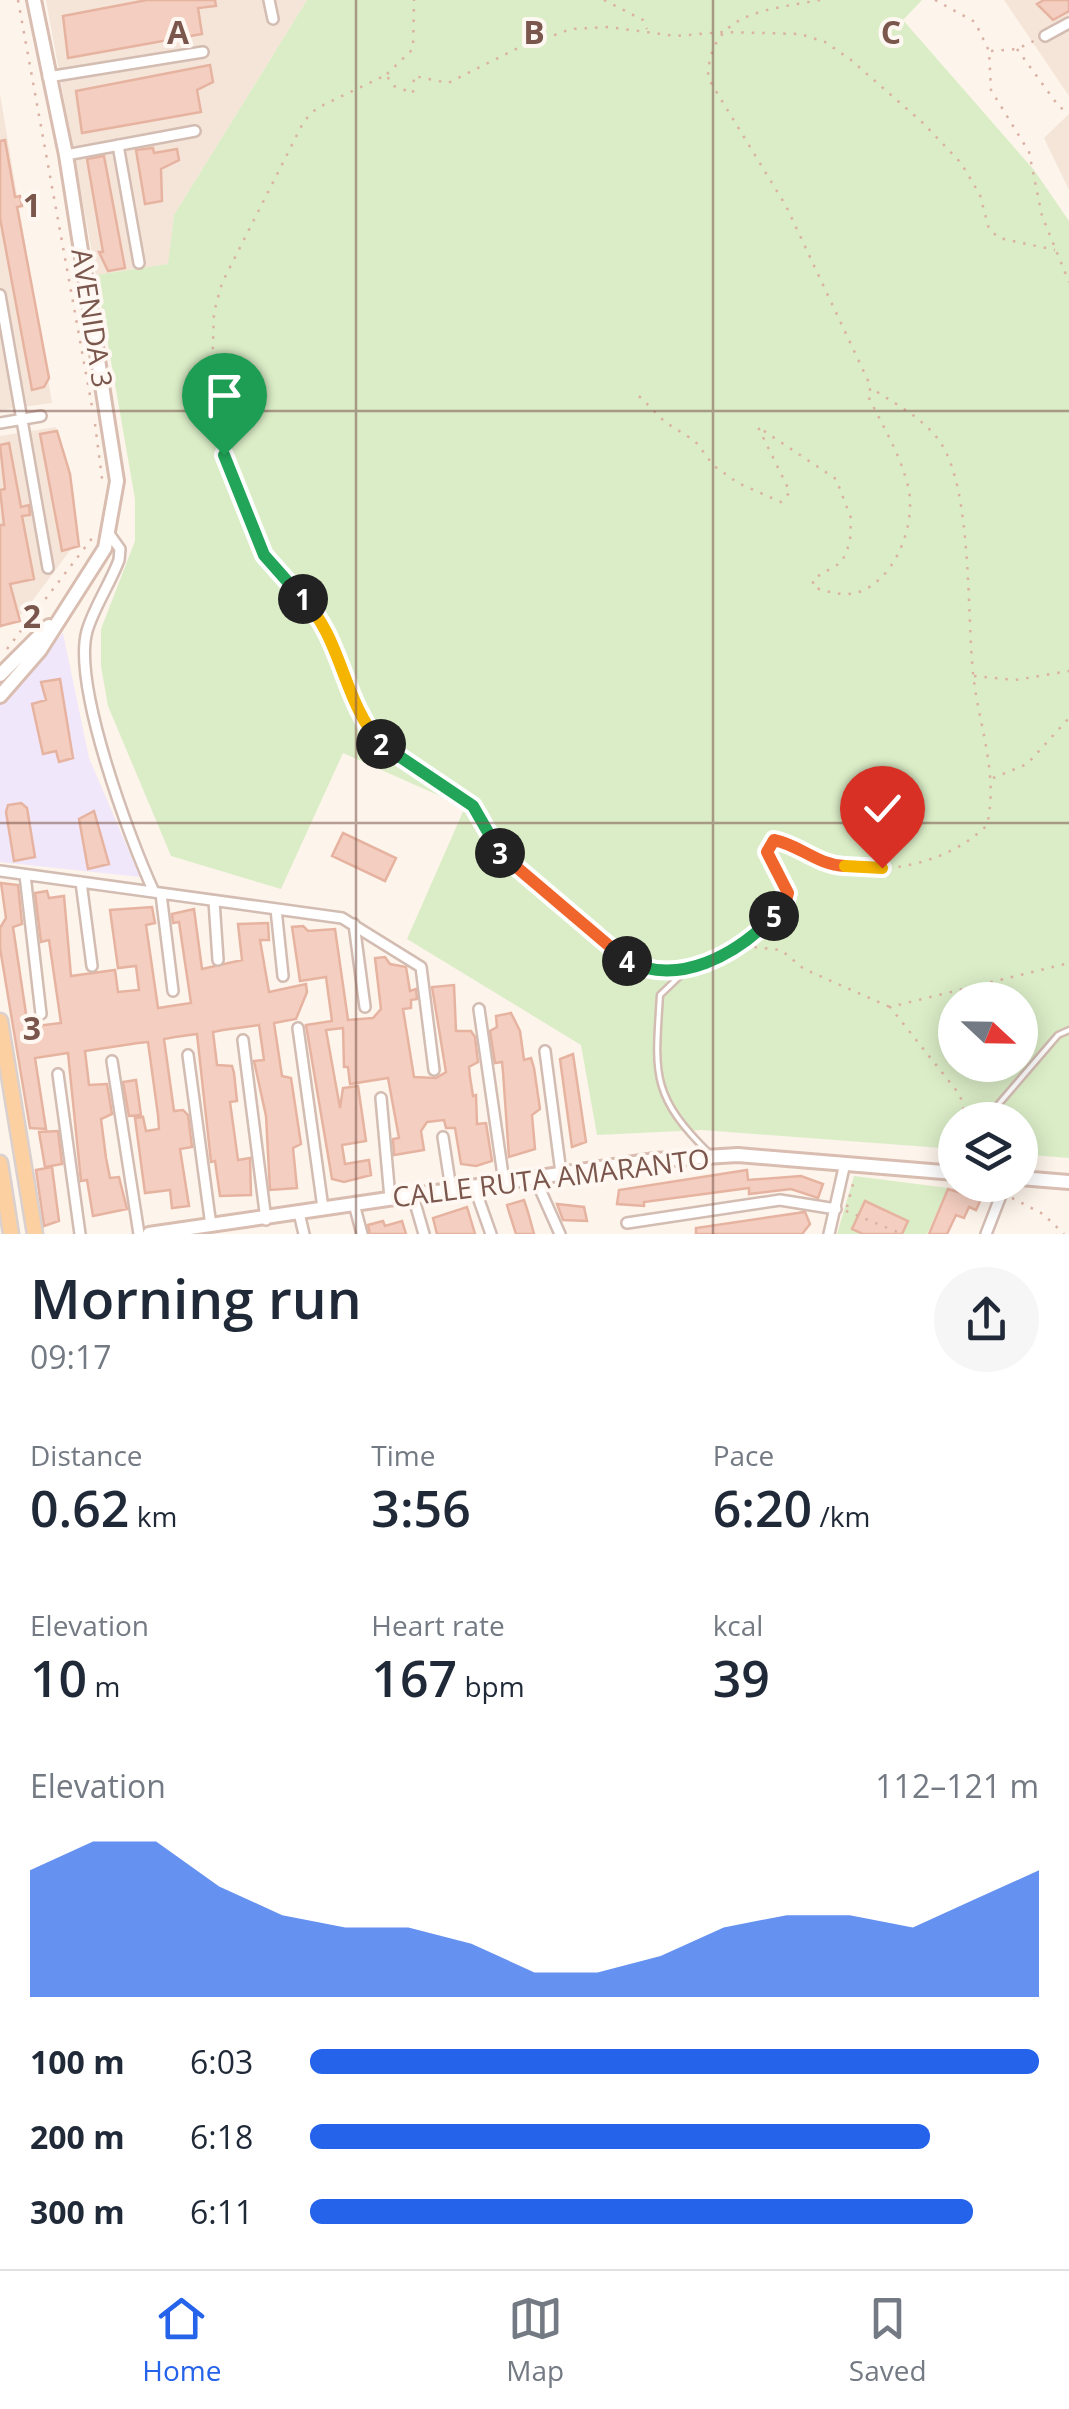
<!DOCTYPE html>
<html lang="en">
<head>
<meta charset="utf-8">
<style>
	:root { --surface:#fff; --page:#f6f6f7; --text:#1f2937; --muted:#747a83; --line:#e0e1e3; --accent:#2563eb }
	body { margin:0; font-family:"Open Sans",sans-serif; background:var(--page); color:var(--text); height:100vh; display:flex; flex-direction:column; font-size:38px; white-space:nowrap }
	* { box-sizing:border-box; margin:0 }
	p { font-size:32px; color:var(--muted) }
	.icon { flex:none; width:55px; height:55px; fill:none; stroke:currentColor; stroke-width:2; stroke-linecap:round; stroke-linejoin:round }
	.map { position:relative; height:1234px; overflow:hidden }
	.drawer { display:flex; flex-direction:column; background:var(--surface); flex:1 }
	.drawer>* { flex:none }
	.needle { width:65px; rotate:112deg }
	.tools { position:absolute; left:938px; top:982px; display:grid; gap:20px }
	.tools a { display:grid; place-items:center; width:100px; height:100px; border-radius:50%; background:var(--surface); box-shadow:0 5px 25px #0003; font-size:50px }
	.pin { position:absolute; display:grid; place-items:center; width:85px; height:85px; color:#fff; margin:-102px -42px; border-radius:50% 50% 50% 0; rotate:-45deg; box-shadow:0 0 10px #0007 }
	.pin .icon { rotate:45deg }
	.km { position:absolute; width:50px; height:50px; margin:-25px; border-radius:50%; background:#222; color:#fff; font-size:28px; line-height:50px; text-align:center }
	.round { display:grid; place-items:center; flex:none; width:105px; height:105px; border-radius:52px; background:var(--page) }
	.overview { display:flex; align-items:center; justify-content:space-between; height:170px; padding:0 30px }
	h1 { font-size:55px; font-weight:600; line-height:75px }
	.metrics { display:grid; grid-template-columns:repeat(3,1fr); gap:15px; height:170px; padding:10px 30px }
	.metrics div { display:grid; align-content:center }
	.metrics b { font-size:50px; font-weight:600 }
	.metrics small { font-size:28px; font-weight:400 }
	.metrics p { font-size:28px }
	.chart { height:280px; padding:20px 30px }
	.chart p { display:flex; justify-content:space-between }
	.chart svg { width:100%; height:180px; margin-top:10px; fill:var(--accent); opacity:.7 }
	ul { padding:0 30px; list-style:none; font-size:32px }
	li { display:grid; grid-template-columns:160px 120px 1fr; align-items:center; height:75px }
	li i { height:25px; border-radius:12px; background:var(--accent) }
	.tab-bar { display:flex; justify-content:space-around; align-items:center; height:140px; border-top:2px solid var(--line); background:var(--surface); font-size:28px; color:var(--muted) }
	.tab-bar a { display:grid; justify-items:center; gap:5px }
	.tab-bar .current { color:var(--accent) }
	.map>svg:first-child { display:block }
	.residential { fill:#f5e5d9 }
	.education { fill:#f1e7fa }
	.grass { fill:#dbedc7; fill-rule:evenodd }
	.building { fill:#f4cfc1; stroke:#e7b3a1; stroke-width:2.5 }
	.lines { fill:none; stroke-linecap:round; stroke-linejoin:round }
	.lane-casing { stroke:#d3bcb2; stroke-width:9 }
	.street-casing { stroke:#d3bcb2; stroke-width:14 }
	.secondary-casing { stroke:#d9bdb1; stroke-width:18 }
	.primary-casing { stroke:#dad0cd; stroke-width:19 }
	.path { stroke:#dab1a3; stroke-width:2.5; stroke-dasharray:2.5 8; stroke-linecap:butt }
	.lane { stroke:#fff; stroke-width:4 }
	.street { stroke:#fff; stroke-width:9 }
	.secondary { stroke:#fff; stroke-width:12 }
	.primary { stroke:#fdd0a2; stroke-width:14 }
	.split-1-casing { stroke:#fff; stroke-width:20 }
	.split-2-casing { stroke:#fff; stroke-width:20 }
	.split-3-casing { stroke:#fff; stroke-width:20 }
	.split-4-casing { stroke:#fff; stroke-width:20 }
	.split-5-casing { stroke:#fff; stroke-width:20 }
	.split-6-casing { stroke:#fff; stroke-width:20 }
	.split-7-casing { stroke:#fff; stroke-width:20 }
	.split-1 { stroke:#22a559; stroke-width:12 }
	.split-2 { stroke:#f5b400; stroke-width:12 }
	.split-3 { stroke:#22a559; stroke-width:12 }
	.split-4 { stroke:#f0652b; stroke-width:12 }
	.split-5 { stroke:#22a559; stroke-width:12 }
	.split-6 { stroke:#f0652b; stroke-width:12 }
	.split-7 { stroke:#f5b400; stroke-width:12 }
	.grid { fill:none; stroke:#7a564c; stroke-width:2.5; stroke-opacity:0.55 }
	.labels { text-anchor:middle; stroke-width:8; stroke-linejoin:round; paint-order:stroke }
	.street-label { font-size:28px; fill:#7a564c; stroke:#fff8f2 }
	.grid-label { font-size:32px; text-anchor:middle; font-weight:bold; fill:#7a564c; stroke:#fff8f2; stroke-width:8; stroke-linejoin:round; paint-order:stroke }
</style>
</head>
<body>
<div class="map">
<svg width="1069" height="1234" viewBox="0 0 1069 1234">
	<rect width="100%" height="100%" fill="#fdf4eb"/>
	<path class="residential" d="M46,0h261l-133,215 -5,49 -73,11z
		M1004,0h65v96z
		M0,94l52,309 -52,7z
		M1069,114v76l-25,-52z
		M56,427l22,113 -54,72 -24,17v-193z"/>
	<path class="education" d="M63,633l26,125 51,119 -140,-15v-158z"/>
	<path class="grass" d="M307,0h615l-19,20 131,150 35,51v937l-49,-4v-34h-65v29l-253,-19 -105,5 -16,-90 -174,-106 58,-132 -122,-54 -62,136 -110,-33 -63,-150 -7,-40v-37l34,-88v-42l-39,-224 72,-11 6,-49zM955,1000h65v65h-65z
		M854,1176l94,12 -21,46h-90z"/>
	<path class="building" d="M147,0h68l1,6 -18,2 4,26 -134,24 -5,-42z
		M1044,0h25v11l-16,9 -16,-16z
		M210,65l3,17 -16,8 4,22 -119,21 -6,-42z
		M5,140l10,57 5,-1 2,10 -5,1 32,171 -5,9 -12,3 -32,-172v-77z
		M153,148l1,5 23,-4 2,11 -18,9 1,32 -17,3 -9,-54z
		M104,156l21,112 -17,3 -9,-19h4l-16,-93z
		M57,431l13,43 9,72 -17,5 -22,-117z
		M9,443l12,64 8,-2 1,10 -8,1 12,63 -24,5 10,37 -20,5v-101h4l-4,-35 5,-1 -5,-44z
		M60,679l13,79 -14,4 -3,-11 -13,3 -11,-50 14,-4 -5,-18z
		M21,803l6,5 8,49 -21,4 -8,-49 2,-7z
		M94,811l15,53 -21,5 -9,-50z
		M343,833l53,25 -11,23 -53,-25z
		M1,883l17,2 4,39 -9,3 15,100 33,-4 -12,-83 -8,2 -6,-49 12,-2 2,7 15,-2 7,80 44,-6 3,22 21,-2 -3,-24 -18,2 -8,-58 42,-3 3,16 -9,2 12,83 33,-5 -12,-81 -6,1 -1,-9 22,-5 8,60 40,-9 -4,-36 30,-1 1,17h-9l9,52 37,-8 1,8 -11,27 -22,4 8,53 9,2 10,66 -8,4 4,40 -27,2 -4,-74 -12,-55 10,-1 -5,-35 -36,5 -10,2 4,33 15,1 2,7 3,28 -7,1 8,58 12,-2 1,37 -31,1 -5,-35 -4,1 -14,-128 -22,3 -11,2 10,72 9,-1 5,5 4,32 -12,2 9,57 -17,2 -2,-18 -25,3 -10,-75 8,-1 3,14 13,-2 -1,-14 -10,-73 -10,1 -53,8 4,34 18,-1 5,30 -11,5 5,39 4,20 9,-1 8,32 -34,7 -6,-36 -6,1 -13,-128 -33,5 11,71 -16,-1 -30,-180v-20l6,-10z
		M303,926l5,5 27,-2 13,91 25,-2 8,-9 -6,-51 10,-1 5,7 16,3 4,24 6,-2 1,10 -6,1v8l-8,1 11,68 22,1 10,-6 -14,-85 22,-2 2,46h15l4,6 3,25 -9,5 1,10 3,19 3,-1 1,29 9,-1 6,38 -16,5 -15,-2 -6,-36h-9l-2,-8 -17,2 -6,9 3,19 -30,5 -1,-16 6,-1 -11,-60 -38,6 -2,-17h-4l-1,-39 -17,2 14,78 3,-20 15,-2 8,55 -24,4 3,19 24,-4 2,15 -27,7 -12,-3 -26,-154 26,-4 -6,-44 -26,4 -8,-54z
		M511,1013l9,18 4,29 7,-2 3,10 6,41 -8,6 3,34 -26,8 -6,-85 -1,-10 -7,1 -5,-32 7,-4 -1,-11z
		M573,1054l13,88 -14,5 -12,-88z
		M136,1080l5,35 -12,1 -6,-34z
		M58,1131l4,33 -17,3 -6,-35z
		M52,1167l7,54 -15,5 -8,-56z
		M747,1170l1,10 53,-4 22,8 -5,14 -27,-9 -42,5v-6l-105,14v4l-27,-2 2,-14z
		M948,1189l33,10 -5,11 -7,-3 -5,11 -8,-3 -9,19h-18z
		M524,1200l4,12 6,22h-18l-7,-22 -2,-7z
		M865,1201l43,20 -6,13h-39l-11,-5z
		M557,1204l27,3 3,14 -24,-1z
		M467,1207l8,27h-38l-4,-16z
		M805,1212l5,12 -8,10h-106v-6z
		M383,1221l2,5 17,-5 4,13h-36l-2,-9z"/>
	<g class="lines">
		<g class="lane-casing">
			<path id="lane" d="M985,1120l73,-85 11,-5
				M709,1153c-59,-58 -54,-80 -49,-158l24,-23 54,-26"/>
		</g>
		<g class="street-casing">
			<path id="street" d="M269,0l4,19
				M1045,36l24,-13
				M48,77l155,-25
				M118,145l21,118
				M66,155l129,-24
				M0,295l48,273
				M0,423l41,-7
				M110,535l10,14 -1,11c-9,24 -25,47 -32,71 -15,54 43,209 67,261
				M0,871l342,47 79,49 13,103
				M25,875l16,139
				M81,882l11,84
				M161,894l12,97
				M214,901l4,59
				M276,909l7,67
				M354,924l11,83
				M479,1009l25,173
				M298,1028l25,180
				M243,1040l23,180
				M545,1051l16,122
				M188,1055l23,171
				M112,1061l27,173
				M58,1074l22,160
				M381,1098l9,100
				M443,1137l8,52
				M535,1178l25,56
				M474,1186l17,48
				M413,1196l11,38
				M354,1204l8,30
				M299,1213l5,21
				M627,1223l153,-23 56,9
				M829,1234l16,-71
				M986,1234l19,-49"/>
		</g>
		<g class="secondary-casing">
			<path id="secondary" d="M0,675l49,-49
				M0,696l40,-46 65,-102 12,-67 -51,-326 -32,-155
				M1020,1178l49,4
				M149,1234l506,-74 83,-5 217,18"/>
		</g>
		<g class="primary-casing">
			<path id="primary" d="M0,1021l35,213
				M0,1163l11,71"/>
		</g>
		<path class="path" d="M18,0l75,412
			M604,0l39,20 4,9
			M820,0c-52,10 -111,11 -112,78l78,128 85,181
			M935,0l40,22 14,29 2,39 38,62 13,64 27,66
			M1017,49l43,59 9,2
			M991,51l26,-2 19,-9
			M387,74l26,-25 1,-49
			M639,396l26,26 30,19 19,25 24,17 43,19 9,-10 -32,-65 78,52 15,39 -1,24 -8,20 -29,17v8c15,5 31,10 46,5 37,-13 58,-69 49,-106 -9,-35 -26,-61 -41,-92l4,-6c24,16 55,31 71,57 30,48 25,170 31,228 5,51 26,99 14,152 -40,41 -116,55 -171,35 -15,-6 -25,-17 -42,-20l-7,12 21,41 -4,14 -41,35
			M95,424l8,62
			M7,649l86,-112
			M974,676l41,4 54,-9
			M993,778l34,-14 42,-46
			M744,946l37,4 23,19 86,38
			M672,972l-42,-9 -22,-16 -104,-88 -31,-53 -39,-29 -44,-23 -15,-17 -31,-57 -19,-55 -61,-70 -40,-100 -12,-81 2,-62 8,-29 82,-162 13,-13 69,-33 8,11 19,7 1,-17 34,7 70,-35 53,-19 37,-2 68,9 47,-4 77,2 25,8 26,18 72,63 38,40 19,32 9,34 10,9 56,12
			M966,1120l-6,-25 -70,-88 179,-44
			M1012,1198l31,16 21,20
			M847,1207l6,-23
			M846,1211l54,22"/>
		<use href="#lane" class="lane"/>
		<use href="#street" class="street"/>
		<use href="#secondary" class="secondary"/>
		<use href="#primary" class="primary"/>
	</g>
	<g class="lines">
		<g class="split-1-casing">
			<path id="split-1" d="M224,455l40,100 39,44"/>
		</g>
		<g class="split-2-casing">
			<path id="split-2" d="M303,599c39,39 40,103 78,145"/>
		</g>
		<g class="split-3-casing">
			<path id="split-3" d="M381,744l92,62 27,47"/>
		</g>
		<g class="split-4-casing">
			<path id="split-4" d="M500,853l127,108"/>
		</g>
		<g class="split-5-casing">
			<path id="split-5" d="M627,961c52,26 109,-6 147,-45"/>
		</g>
		<g class="split-6-casing">
			<path id="split-6" d="M774,916l10,-9 4,-14 -21,-41 7,-12c26,5 43,25 71,26"/>
		</g>
		<g class="split-7-casing">
			<path id="split-7" d="M845,866l37,2"/>
		</g>
		<use href="#split-1" class="split-1"/>
		<use href="#split-2" class="split-2"/>
		<use href="#split-3" class="split-3"/>
		<use href="#split-4" class="split-4"/>
		<use href="#split-5" class="split-5"/>
		<use href="#split-6" class="split-6"/>
		<use href="#split-7" class="split-7"/>
	</g>
	<path class="grid" d="M356,0v1234M713,0v1234M0,411h1069M0,823h1069"/>
	<g class="labels">
		<g class="street-label">
			<text transform="translate(92 318) rotate(81)" y="10">AVENIDA 3</text>
			<text transform="translate(551 1178) rotate(-7)" y="10">CALLE RUTA AMARANTO</text>
		</g>
	</g>
	<g class="grid-label">
		<text x="178" y="44">A</text>
		<text x="534" y="44">B</text>
		<text x="891" y="44">C</text>
		<text x="32" y="217">1</text>
		<text x="32" y="628">2</text>
		<text x="32" y="1040">3</text>
	</g>
</svg>
<div class="tools">
<a><svg class="needle" viewBox="-14 -14 28 28"><path d="M0-13l5 13h-10z" fill="#e53935"/><path d="M0 13l5-13h-10z" fill="#747a83"/></svg></a>
<a><svg class="icon" aria-label="layers" viewBox="0 0 24 24"><path d="M12 4l9 5-9 5-9-5zM3 14l9 5 9-5"/></svg></a>
</div>
<div class="pin" style="left:224px;top:455px;background:#1e9e55"><svg class="icon" aria-label="arrive" viewBox="0 0 24 24"><path d="M6 21V4h12l-3 4 3 4H6"/></svg></div>
<div class="pin" style="left:882px;top:868px;background:#d93025"><svg class="icon" aria-label="check" viewBox="0 0 24 24"><path d="M5 12l5 5 9-10"/></svg></div>
<b class="km" style="left:303px;top:599px">1</b>
<b class="km" style="left:381px;top:744px">2</b>
<b class="km" style="left:500px;top:853px">3</b>
<b class="km" style="left:627px;top:961px">4</b>
<b class="km" style="left:774px;top:916px">5</b>
</div>
<section class="drawer">
<div class="overview"><div><h1>Morning run</h1><p>09:17</p></div><a class="round"><svg class="icon" aria-label="share" viewBox="0 0 24 24"><path d="M12 15V3M7 8l5-5 5 5M5 13v7h14v-7"/></svg></a></div>
<div class="metrics">
<div><p>Distance</p><b>0.62<small> km</small></b></div>
<div><p>Time</p><b>3:56</b></div>
<div><p>Pace</p><b>6:20<small> /km</small></b></div>
</div>
<div class="metrics">
<div><p>Elevation</p><b>10<small> m</small></b></div>
<div><p>Heart rate</p><b>167<small> bpm</small></b></div>
<div><p>kcal</p><b>39</b></div>
</div>
<div class="chart"><p><span>Elevation</span>112–121 m</p>
<svg viewBox="0 0 160 44" preserveAspectRatio="none"><path d="M0 44V13L10 6L20 6L30 17L40 24L50 27L60 27L70 31L80 38L90 38L100 34L110 27L120 24L130 24L140 27L150 20L160 13V44z"/></svg>
</div>
<ul>
<li><b>100 m</b>6:03<i style="width:100%"></i></li>
<li><b>200 m</b>6:18<i style="width:85%"></i></li>
<li><b>300 m</b>6:11<i style="width:91%"></i></li>
</ul>
</section>
<nav class="tab-bar">
<a class="current"><svg class="icon" aria-label="home" viewBox="0 0 24 24"><path d="M3 11l9-7 9 7M6 9v11h12V9"/></svg>Home</a>
<a><svg class="icon" aria-label="map" viewBox="0 0 24 24"><path d="M3 6l6-2 6 2 6-2v14l-6 2-6-2-6 2zM9 4v14M15 6v14"/></svg>Map</a>
<a><svg class="icon" aria-label="saved" viewBox="0 0 24 24"><path d="M7 4h10v16l-5-4-5 4z"/></svg>Saved</a>
</nav>
</body>
</html>
